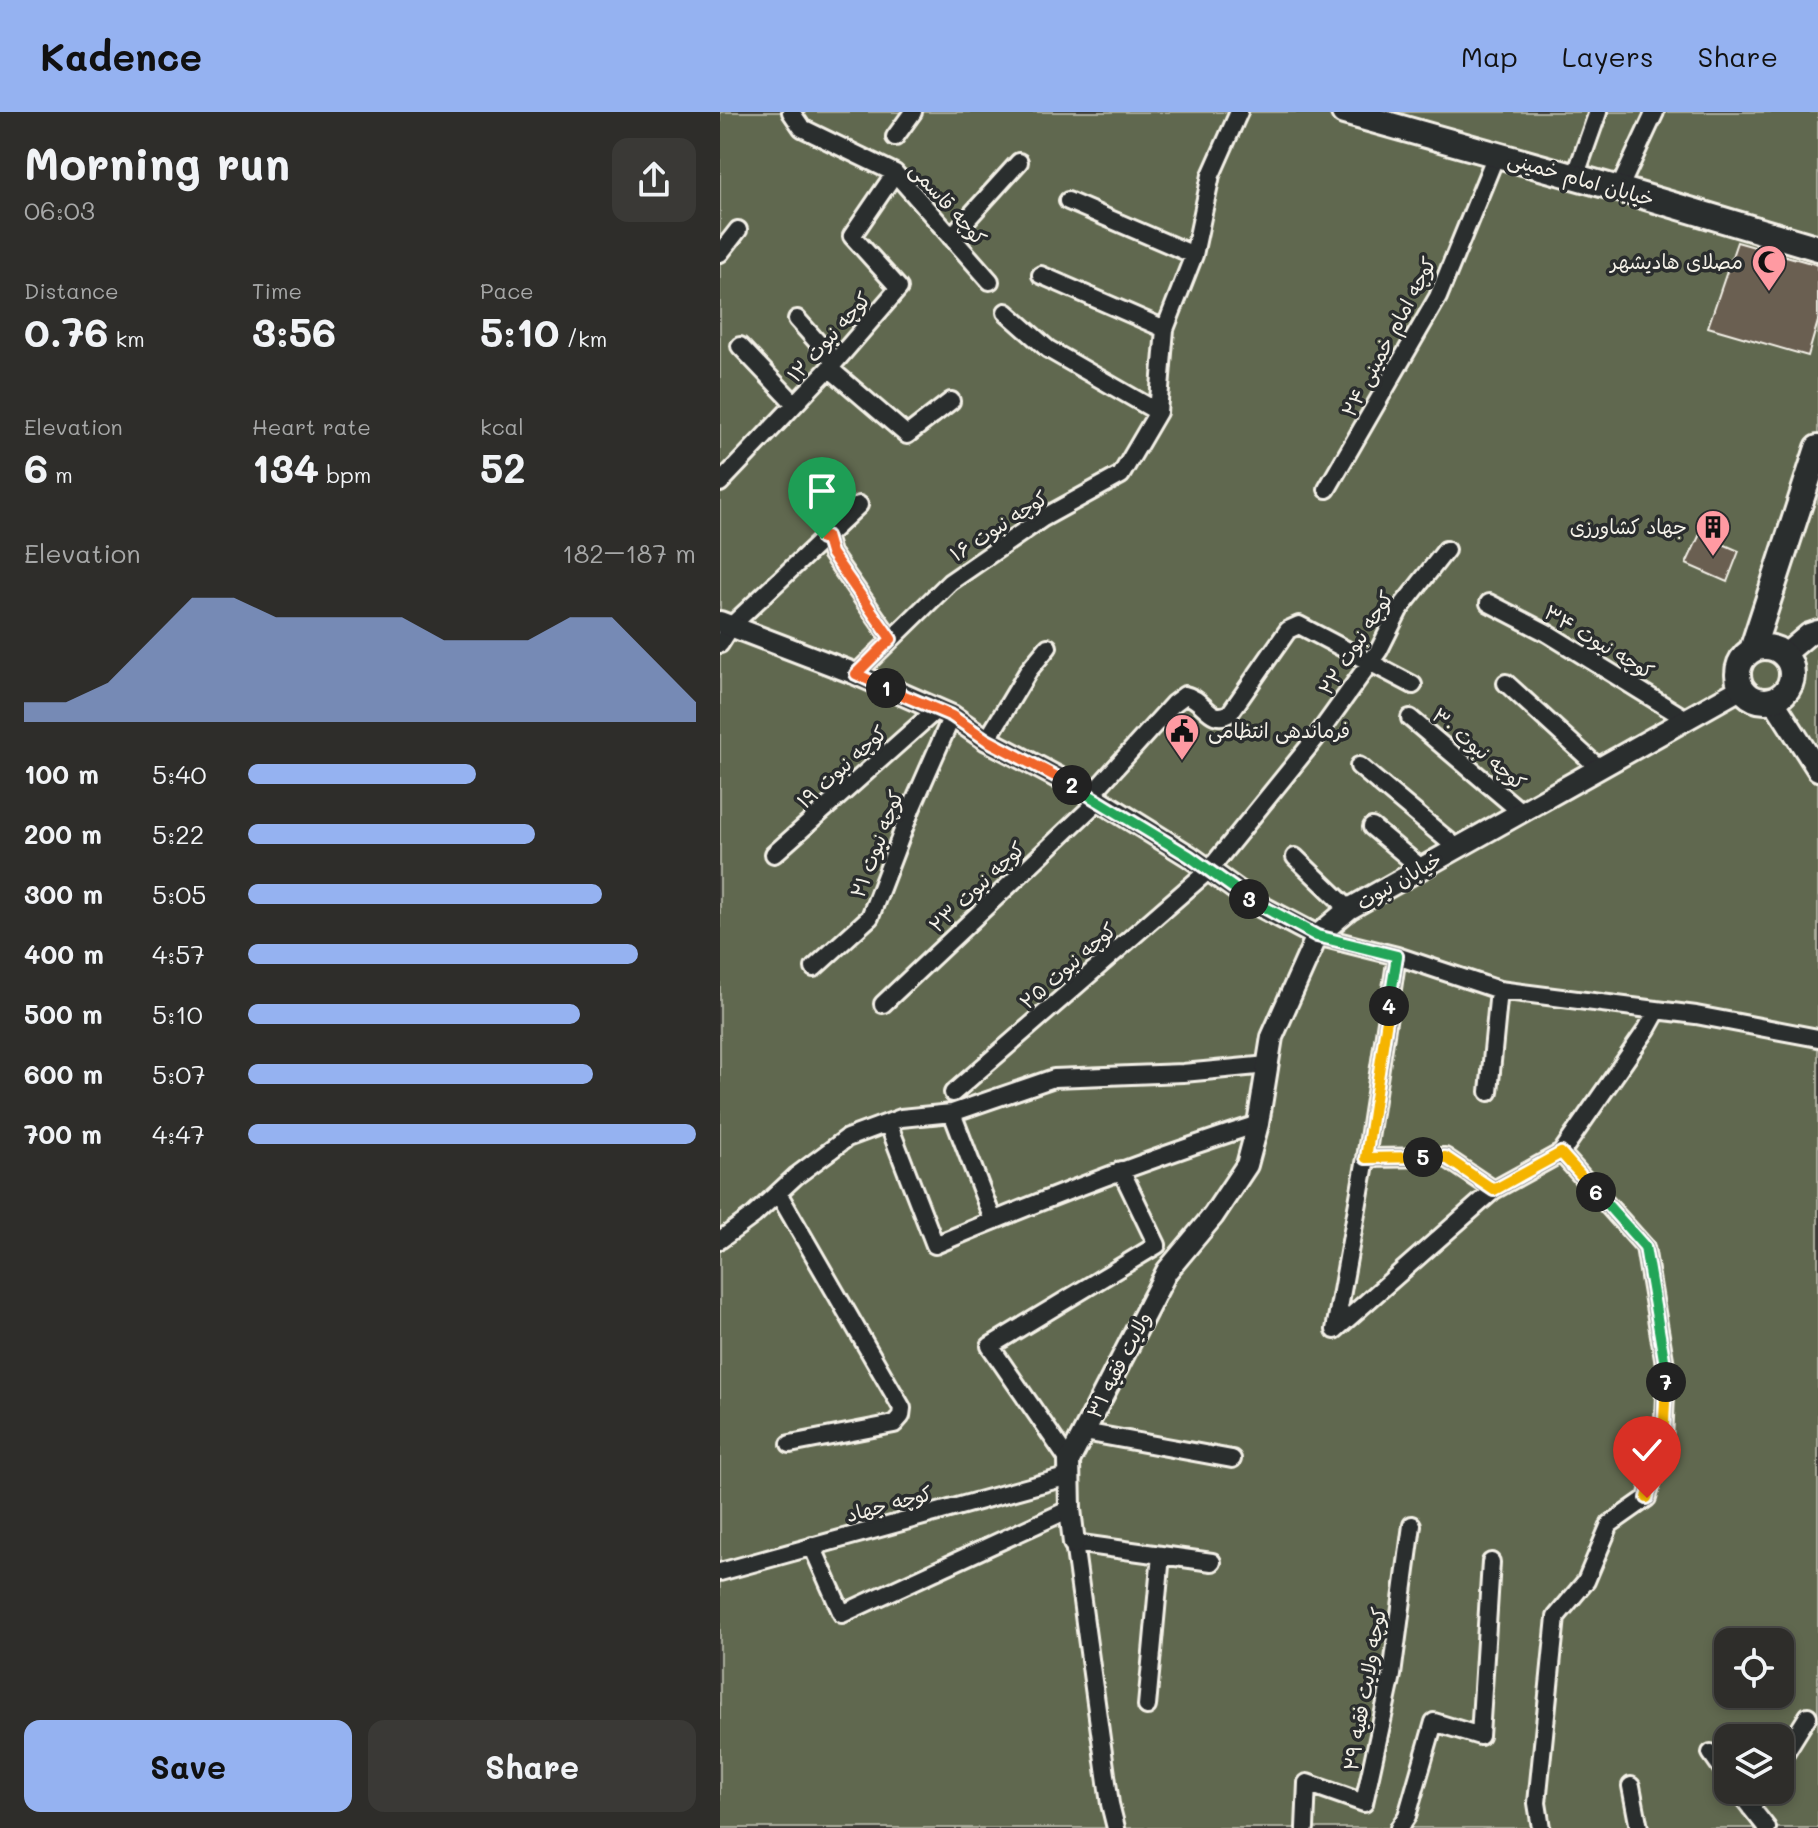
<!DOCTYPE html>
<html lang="en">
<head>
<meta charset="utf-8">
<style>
	:root { --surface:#2e2d2a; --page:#3a3936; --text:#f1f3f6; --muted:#a7a8a8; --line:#494947; --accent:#95b2f1 }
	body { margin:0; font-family:Mali,"Playpen Sans Arabic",sans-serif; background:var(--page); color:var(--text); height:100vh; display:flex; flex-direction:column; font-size:30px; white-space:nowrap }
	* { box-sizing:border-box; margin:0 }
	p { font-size:26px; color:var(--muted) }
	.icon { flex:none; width:44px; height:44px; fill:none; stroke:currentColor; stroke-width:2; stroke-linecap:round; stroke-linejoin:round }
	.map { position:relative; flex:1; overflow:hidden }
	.side { display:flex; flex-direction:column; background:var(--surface); width:720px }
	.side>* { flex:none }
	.controls { position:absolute; left:994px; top:1516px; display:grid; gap:16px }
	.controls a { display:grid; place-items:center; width:80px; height:80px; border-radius:16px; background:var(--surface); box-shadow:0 4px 12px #0003,0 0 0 2px var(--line); font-size:40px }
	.pin { position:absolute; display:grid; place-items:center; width:68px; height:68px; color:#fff; margin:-82px -34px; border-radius:50% 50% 50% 0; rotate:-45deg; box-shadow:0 0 8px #0007 }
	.pin .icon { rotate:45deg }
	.km { position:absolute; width:40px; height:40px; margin:-20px; border-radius:50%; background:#222; color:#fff; font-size:22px; line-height:40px; text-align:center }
	.round { display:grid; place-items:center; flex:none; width:84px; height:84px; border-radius:16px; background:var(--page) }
	.headline { display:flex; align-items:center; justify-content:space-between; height:136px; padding:0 24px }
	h1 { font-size:44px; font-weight:800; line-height:60px }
	.figures { display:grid; grid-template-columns:repeat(3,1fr); gap:12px; height:136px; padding:8px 24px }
	.figures div { display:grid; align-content:center }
	.figures b { font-size:40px; font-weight:800 }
	.figures small { font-size:22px; font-weight:400 }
	.figures p { font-size:22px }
	.chart { height:224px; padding:16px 24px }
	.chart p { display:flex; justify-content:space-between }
	.chart svg { width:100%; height:144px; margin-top:8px; fill:var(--accent); opacity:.7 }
	.cta { display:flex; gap:16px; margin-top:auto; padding:16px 24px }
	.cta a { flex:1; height:92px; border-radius:16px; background:var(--accent); color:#111; font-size:32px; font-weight:800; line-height:92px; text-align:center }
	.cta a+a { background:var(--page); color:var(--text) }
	ul { padding:0 24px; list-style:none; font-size:26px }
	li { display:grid; grid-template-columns:128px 96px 1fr; align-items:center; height:60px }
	li i { height:20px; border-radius:10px; background:var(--accent) }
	header { display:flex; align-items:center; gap:48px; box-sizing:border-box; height:112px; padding:0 40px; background:var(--accent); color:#111 }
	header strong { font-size:38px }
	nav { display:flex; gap:44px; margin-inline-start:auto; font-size:28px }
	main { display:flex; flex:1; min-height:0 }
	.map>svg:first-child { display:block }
	.green { fill:#61684f; stroke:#aaac9c; stroke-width:2; fill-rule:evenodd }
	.building { fill:#6a5f51; stroke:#f4f1e8; stroke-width:2 }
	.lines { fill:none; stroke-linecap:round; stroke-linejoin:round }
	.minor-casing { stroke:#f4f1e8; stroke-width:22 }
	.tertiary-casing { stroke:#f4f1e8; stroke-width:26 }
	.secondary-casing { stroke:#f4f1e8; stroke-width:30 }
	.minor { stroke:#2a2d2e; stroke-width:16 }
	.tertiary { stroke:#2a2d2e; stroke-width:20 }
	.secondary { stroke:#2a2d2e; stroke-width:24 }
	.split-1-casing { stroke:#fff; stroke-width:16 }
	.split-2-casing { stroke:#fff; stroke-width:16 }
	.split-3-casing { stroke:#fff; stroke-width:16 }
	.split-4-casing { stroke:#fff; stroke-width:16 }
	.split-5-casing { stroke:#fff; stroke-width:16 }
	.split-6-casing { stroke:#fff; stroke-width:16 }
	.split-7-casing { stroke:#fff; stroke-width:16 }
	.split-8-casing { stroke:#fff; stroke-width:16 }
	.split-1 { stroke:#f0652b; stroke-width:10 }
	.split-2 { stroke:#f0652b; stroke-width:10 }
	.split-3 { stroke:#22a559; stroke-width:10 }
	.split-4 { stroke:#22a559; stroke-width:10 }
	.split-5 { stroke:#f5b400; stroke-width:10 }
	.split-6 { stroke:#f5b400; stroke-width:10 }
	.split-7 { stroke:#22a559; stroke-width:10 }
	.split-8 { stroke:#f5b400; stroke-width:10 }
	.labels { text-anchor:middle; stroke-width:7; stroke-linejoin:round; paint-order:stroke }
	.street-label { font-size:20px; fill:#f4f1e8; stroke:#2a2d2e }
	.poi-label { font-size:20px; fill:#f4f1e8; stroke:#2a2d2e; text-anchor:end }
</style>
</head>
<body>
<header>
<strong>Kadence</strong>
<nav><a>Map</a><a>Layers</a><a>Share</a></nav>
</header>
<main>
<section class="side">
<div class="headline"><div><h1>Morning run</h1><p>06:03</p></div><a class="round"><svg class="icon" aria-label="share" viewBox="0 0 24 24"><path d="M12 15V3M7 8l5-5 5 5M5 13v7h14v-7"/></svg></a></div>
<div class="figures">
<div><p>Distance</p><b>0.76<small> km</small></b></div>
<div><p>Time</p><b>3:56</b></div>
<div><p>Pace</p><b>5:10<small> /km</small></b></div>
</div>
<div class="figures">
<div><p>Elevation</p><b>6<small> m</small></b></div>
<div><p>Heart rate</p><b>134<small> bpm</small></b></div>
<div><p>kcal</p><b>52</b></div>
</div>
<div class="chart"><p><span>Elevation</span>182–187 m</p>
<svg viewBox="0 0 160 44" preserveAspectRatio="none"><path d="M0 44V38L10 38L20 32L30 19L40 6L50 6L60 12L70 12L80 12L90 12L100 19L110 19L120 19L130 12L140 12L150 25L160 38V44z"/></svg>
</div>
<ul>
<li><b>100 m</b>5:40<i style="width:51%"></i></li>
<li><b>200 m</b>5:22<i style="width:64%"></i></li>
<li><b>300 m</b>5:05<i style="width:79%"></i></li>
<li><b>400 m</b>4:57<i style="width:87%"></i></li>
<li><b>500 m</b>5:10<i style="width:74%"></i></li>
<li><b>600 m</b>5:07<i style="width:77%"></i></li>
<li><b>700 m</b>4:47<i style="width:100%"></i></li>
</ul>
<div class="cta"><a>Save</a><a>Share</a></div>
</section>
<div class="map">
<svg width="1098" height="1716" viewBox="0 0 1098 1716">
	<rect width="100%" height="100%" fill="#3d3c38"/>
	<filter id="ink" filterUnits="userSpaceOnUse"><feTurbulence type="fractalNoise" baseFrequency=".0125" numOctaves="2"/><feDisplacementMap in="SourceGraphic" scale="16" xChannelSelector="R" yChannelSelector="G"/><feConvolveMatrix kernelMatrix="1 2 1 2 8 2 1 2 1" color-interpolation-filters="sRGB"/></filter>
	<g filter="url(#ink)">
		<path class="green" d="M0,0h1098v1716h-1098zM1008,1530h52v52h-52zM1008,1626h52v52h-52z"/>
		<path class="building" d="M1017,130l81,23v56l-10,35 -100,-29z
			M980,422l39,17 -12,31 -41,-18z"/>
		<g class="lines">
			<g class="minor-casing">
				<path id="minor" d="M71,0l11,16 93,45 95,108
					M175,25l18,-25
					M855,65l23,-65
					M899,77l36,-77
					M348,89l126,54
					M231,125l68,-75
					M0,141l18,-23
					M321,163l124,54
					M286,200l42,37 110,63
					M77,207l38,43
					M20,234l54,57
					M109,256l78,67 44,-34
					M0,371l115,-121 64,-74 -47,-52 43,-63
					M607,377l111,-192 58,-142
					M106,424l5,17 60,86
					M769,491l58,30 139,86
					M0,532l12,-19 127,-120
					M136,562l94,-92 93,-64 78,-43 37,-63 7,-83 29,-74 17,-80 28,-63
					M786,571l93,85
					M690,606l111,94
					M267,628l42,-70 19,-23
					M639,654l98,82
					M371,683l82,-91 12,-9c20,4 24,30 45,18l58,-83 11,-5 114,60
					M652,715l49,41
					M54,742l162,-144
					M575,745l54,52
					M597,824l80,20 102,34 197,25 122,23
					M677,844l-31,202 -31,172 159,-140 67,-37 86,-124 10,-18
					M94,856l56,-51 42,-110 40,-91
					M163,892l216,-204
					M769,980l10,-102
					M233,981l256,-223 106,-131 64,-89 20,-40 47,-60
					M232,1001l41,107
					M168,1011l47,122c106,-45 213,-86 323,-121
					M646,1046l79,-1 49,33
					M58,1081l124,215 -1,8 -7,8 -104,20
					M0,1128l34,-25 42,-39 51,-38 54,-20 51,-5 102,-35 129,-5 85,-8
					M364,1320l148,27
					M349,1349l-79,-115 167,-101 -36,-75
					M92,1434l30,68 228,-105
					M0,1460l349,-96
					M427,1594l14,-151
					M991,1641l17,24
					M1060,1649l28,-45
					M911,1674l8,42
					M1017,1678l30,38
					M1031,1696l11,-18
					M396,1716l-6,-24 -36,-261 138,19
					M585,1716l2,-45 57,20 28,-128 20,-150
					M679,1716l8,-12 27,-94 46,14 11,-174
					M821,1716l-4,-25 19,-186 30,-36 24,-57 37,-26 16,-57 3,-70 -21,-124 -84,-94"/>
			</g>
			<g class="tertiary-casing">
				<path id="tertiary" d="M0,510l136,52 96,42 35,24 104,55 98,61 69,49 59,31
					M1064,543l25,-21 9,-3
					M1053,588l45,70
					M354,1431l-4,-34 -1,-48 98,-190 46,-55 34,-51 11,-41 14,-87 45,-101 32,-27 393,-221"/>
			</g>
			<g class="secondary-casing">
				<path id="secondary" d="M624,0l275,77 199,59
					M1018 562a27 27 0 1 1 54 0a27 27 0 1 1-54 0Z
					M1032,538l66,-202"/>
			</g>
			<use href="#minor" class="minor"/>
			<use href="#tertiary" class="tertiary"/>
			<use href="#secondary" class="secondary"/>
		</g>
	</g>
	<g class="lines" filter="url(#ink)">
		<g class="split-1-casing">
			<path id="split-1" d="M102,427l4,-3 5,17 60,86 -35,35 30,14"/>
		</g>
		<g class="split-2-casing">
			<path id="split-2" d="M166,576l66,28 35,24 85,45"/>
		</g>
		<g class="split-3-casing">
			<path id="split-3" d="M352,673l117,71 60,43"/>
		</g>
		<g class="split-4-casing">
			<path id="split-4" d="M529,787l68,37 80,20 -8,50"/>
		</g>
		<g class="split-5-casing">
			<path id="split-5" d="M669,894l-23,152 57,-1"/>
		</g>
		<g class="split-6-casing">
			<path id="split-6" d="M703,1045h22l49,33 67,-37 35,39"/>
		</g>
		<g class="split-7-casing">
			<path id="split-7" d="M876,1080l49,55 21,124v11"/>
		</g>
		<g class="split-8-casing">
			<path id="split-8" d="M927,1386l16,-57 3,-59"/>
		</g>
		<use href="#split-1" class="split-1"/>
		<use href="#split-2" class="split-2"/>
		<use href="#split-3" class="split-3"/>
		<use href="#split-4" class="split-4"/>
		<use href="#split-5" class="split-5"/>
		<use href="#split-6" class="split-6"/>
		<use href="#split-7" class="split-7"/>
		<use href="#split-8" class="split-8"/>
	</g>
	<defs>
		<g id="mosque-pin" transform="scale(1.8)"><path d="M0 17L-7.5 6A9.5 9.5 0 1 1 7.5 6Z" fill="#ff9aa2" stroke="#2a2d2e"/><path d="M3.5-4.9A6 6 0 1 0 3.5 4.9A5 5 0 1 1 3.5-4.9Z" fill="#111"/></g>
		<g id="building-pin" transform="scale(1.8)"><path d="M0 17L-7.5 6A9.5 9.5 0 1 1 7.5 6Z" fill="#ff9aa2" stroke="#2a2d2e"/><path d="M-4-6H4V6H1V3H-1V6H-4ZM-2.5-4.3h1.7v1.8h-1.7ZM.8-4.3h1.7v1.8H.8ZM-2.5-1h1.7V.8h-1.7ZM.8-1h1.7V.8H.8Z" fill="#111"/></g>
		<g id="civic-pin" transform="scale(1.8)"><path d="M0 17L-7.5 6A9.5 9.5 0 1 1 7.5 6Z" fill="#ff9aa2" stroke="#2a2d2e"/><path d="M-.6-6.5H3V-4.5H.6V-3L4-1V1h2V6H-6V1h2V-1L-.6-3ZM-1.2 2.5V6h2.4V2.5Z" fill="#111"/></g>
	</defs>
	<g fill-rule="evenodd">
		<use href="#mosque-pin" x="1049" y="150"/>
		<use href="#building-pin" x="993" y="415"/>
		<use href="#civic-pin" x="462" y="619"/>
	</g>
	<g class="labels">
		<g class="street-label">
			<text transform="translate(861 67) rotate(16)" y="7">خیابان امام خمینی</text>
			<text transform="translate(228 92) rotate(48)" y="7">کوچه قاسمی</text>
			<text transform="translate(109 225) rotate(-48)" y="7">کوچه نبوت ۱۲</text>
			<text transform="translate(669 225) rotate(-62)" y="7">کوچه امام خمینی ۲۴</text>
			<text transform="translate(279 414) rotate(-33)" y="7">کوچه نبوت ۱۶</text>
			<text transform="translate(879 530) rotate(31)" y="7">کوچه نبوت ۳۴</text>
			<text transform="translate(636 531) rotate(-57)" y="7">کوچه نبوت ۲۲</text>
			<text transform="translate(759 637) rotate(40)" y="7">کوچه نبوت ۳۰</text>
			<text transform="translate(122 655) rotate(-42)" y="7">کوچه نبوت ۱۹</text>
			<text transform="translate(157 732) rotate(-69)" y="7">کوچه نبوت ۲۱</text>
			<text transform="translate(679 769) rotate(-30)" y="7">خیابان نبوت</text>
			<text transform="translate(257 775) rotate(-43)" y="7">کوچه نبوت ۲۳</text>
			<text transform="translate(348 854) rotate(-41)" y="7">کوچه نبوت ۲۵</text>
			<text transform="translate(399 1253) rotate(-63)" y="7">ولایت فقیه ۳۱</text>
			<text transform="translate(169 1392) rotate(-15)" y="7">کوچه جهاد</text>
			<text transform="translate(645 1577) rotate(-80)" y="7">کوچه ولایت فقیه ۲۹</text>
		</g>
		<g class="poi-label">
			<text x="1023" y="157">مصلای هادیشهر</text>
			<text x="967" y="422">جهاد کشاورزی</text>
			<text x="488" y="626" text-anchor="start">فرماندهی انتظامی</text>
		</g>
	</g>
</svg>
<div class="controls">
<a><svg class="icon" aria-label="locate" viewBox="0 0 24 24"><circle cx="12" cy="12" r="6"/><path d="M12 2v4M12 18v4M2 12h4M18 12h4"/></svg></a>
<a><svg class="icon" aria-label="layers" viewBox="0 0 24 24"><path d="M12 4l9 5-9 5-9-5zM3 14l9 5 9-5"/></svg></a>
</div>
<div class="pin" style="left:102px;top:427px;background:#1e9e55"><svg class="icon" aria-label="arrive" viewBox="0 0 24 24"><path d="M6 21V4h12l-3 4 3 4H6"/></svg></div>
<div class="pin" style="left:927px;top:1386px;background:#d93025"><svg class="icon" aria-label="check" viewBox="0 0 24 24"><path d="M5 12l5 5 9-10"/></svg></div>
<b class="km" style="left:166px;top:576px">1</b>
<b class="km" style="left:352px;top:673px">2</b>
<b class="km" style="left:529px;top:787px">3</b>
<b class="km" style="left:669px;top:894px">4</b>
<b class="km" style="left:703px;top:1045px">5</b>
<b class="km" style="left:876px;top:1080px">6</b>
<b class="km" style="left:946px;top:1270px">7</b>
</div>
</main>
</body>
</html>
